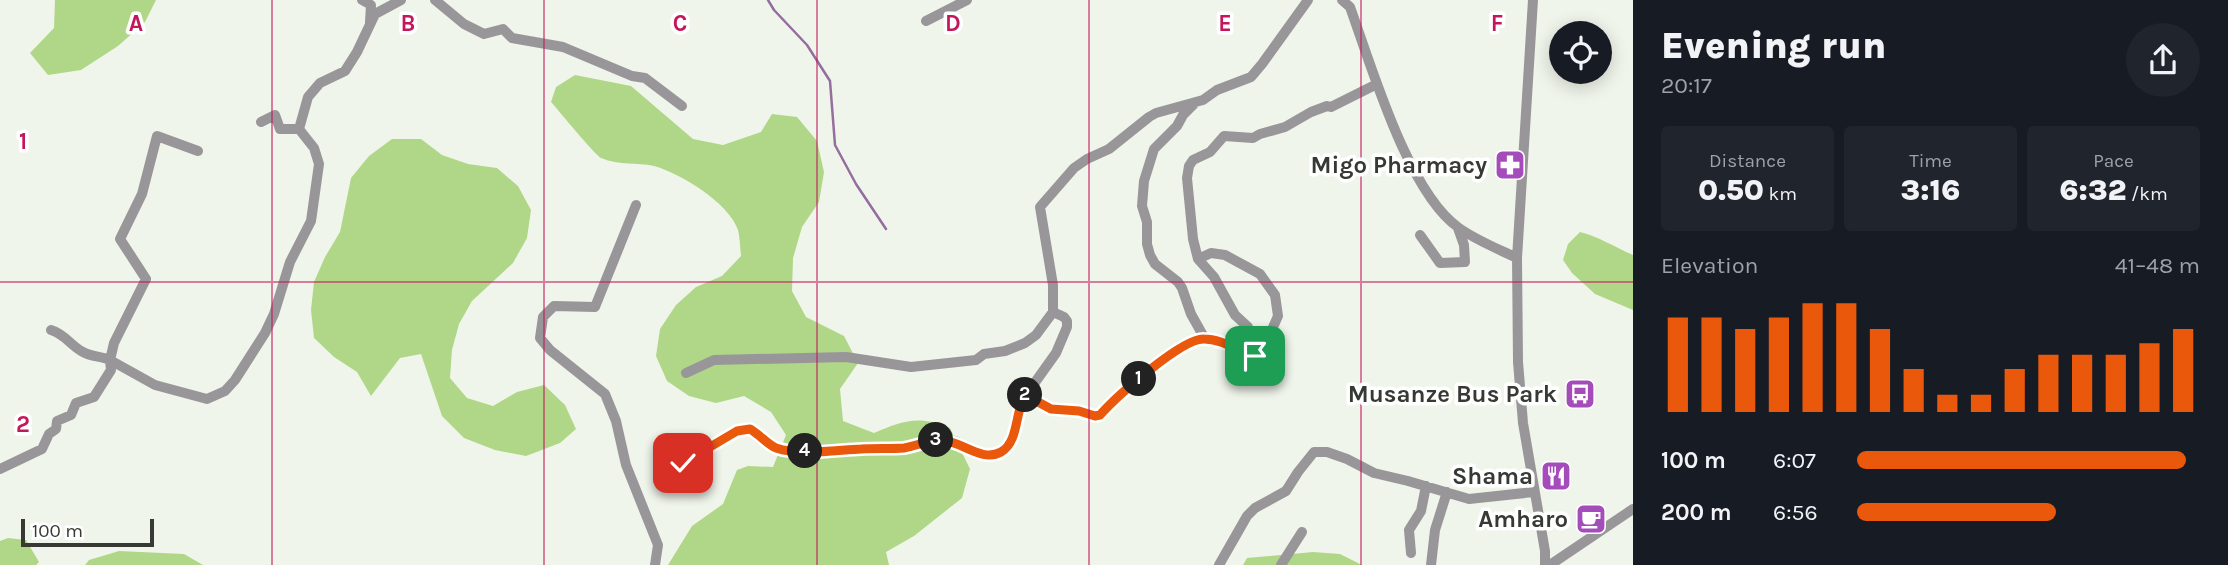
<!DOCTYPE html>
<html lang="en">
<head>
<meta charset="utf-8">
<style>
	:root { --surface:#171b24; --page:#20242c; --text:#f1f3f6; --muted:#9ea1a6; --accent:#ea580c }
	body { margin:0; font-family:Karla,sans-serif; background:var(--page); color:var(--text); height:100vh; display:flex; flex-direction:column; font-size:26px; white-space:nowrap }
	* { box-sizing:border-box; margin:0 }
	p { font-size:23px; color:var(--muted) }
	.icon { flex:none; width:38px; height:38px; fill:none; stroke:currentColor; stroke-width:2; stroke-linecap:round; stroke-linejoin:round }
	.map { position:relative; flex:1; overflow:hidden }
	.panel { display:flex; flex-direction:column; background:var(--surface); width:595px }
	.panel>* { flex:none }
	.tools { position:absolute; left:1549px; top:21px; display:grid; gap:14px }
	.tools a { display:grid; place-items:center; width:63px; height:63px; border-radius:50%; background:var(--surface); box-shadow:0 4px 18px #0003; font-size:35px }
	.scale { position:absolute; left:21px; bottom:18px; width:133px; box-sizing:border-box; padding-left:7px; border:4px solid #373935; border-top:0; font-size:19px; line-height:24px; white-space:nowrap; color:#373935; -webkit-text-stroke:5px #fff; paint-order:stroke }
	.pin { position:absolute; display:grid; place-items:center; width:60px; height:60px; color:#fff; margin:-30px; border-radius:14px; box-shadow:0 4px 10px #0006 }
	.km { position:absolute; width:35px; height:35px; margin:-18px; border-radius:50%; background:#222; color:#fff; font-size:19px; line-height:35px; text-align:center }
	.round { display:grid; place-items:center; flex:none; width:74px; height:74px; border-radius:37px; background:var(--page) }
	.headline { display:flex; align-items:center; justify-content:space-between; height:119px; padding:0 28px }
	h1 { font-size:38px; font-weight:800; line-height:52px }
	.figures { display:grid; grid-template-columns:repeat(3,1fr); gap:10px; height:119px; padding:7px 28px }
	.figures div { display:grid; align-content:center; border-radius:7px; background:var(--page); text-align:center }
	.figures b { font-size:30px; font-weight:800 }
	.figures small { font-size:19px; font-weight:400 }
	.figures p { font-size:19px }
	.chart { height:196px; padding:14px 28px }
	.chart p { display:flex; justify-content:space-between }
	.chart svg { width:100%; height:126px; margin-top:7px; stroke:var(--accent); stroke-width:6 }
	ul { padding:0 28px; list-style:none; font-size:23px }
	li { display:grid; grid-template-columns:112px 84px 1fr; align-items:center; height:52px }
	li i { height:18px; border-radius:9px; background:var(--accent) }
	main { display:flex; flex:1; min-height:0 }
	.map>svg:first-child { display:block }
	.green { fill:#b0d787 }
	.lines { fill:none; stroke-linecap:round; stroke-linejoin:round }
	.stream { stroke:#946e9f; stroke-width:2.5 }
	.street { stroke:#99969a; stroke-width:10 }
	.route-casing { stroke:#fff; stroke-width:14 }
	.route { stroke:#ea580c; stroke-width:9 }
	.grid { fill:none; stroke:#c2185b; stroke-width:2; stroke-opacity:0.55 }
	.labels { text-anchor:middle; stroke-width:7; stroke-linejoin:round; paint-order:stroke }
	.poi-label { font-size:24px; font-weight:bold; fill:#373935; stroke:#fff; text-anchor:end }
	.grid-label { font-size:23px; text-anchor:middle; font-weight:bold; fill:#c2185b; stroke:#fff; stroke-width:7; stroke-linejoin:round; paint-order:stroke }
</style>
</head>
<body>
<main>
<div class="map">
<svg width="1633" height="565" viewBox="0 0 1633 565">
	<rect width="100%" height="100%" fill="#f0f5eb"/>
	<path class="green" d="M55,0h101l-11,22 -27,24 -37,24 -33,5 -18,-22 24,-25z
		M575,75l56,11 62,53 30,6 38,-13 11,-18 25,3 20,24 7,31 -5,30 -17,25 -9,31 -1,33 14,26 38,19 14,27 -18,26 3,32 31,12c29,-13 46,-18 76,-5l20,41 -8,29 -48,38 -28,16 3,13h-221l24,-39 31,-22 14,-34 11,-4 25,1 13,-32 -15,-23 -27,-16 -28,7 -27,-7 -22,-15 -11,-25 4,-27 16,-24 20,-18 26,-11 19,-20c-1,-8 -1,-18 -3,-26 -9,-27 -58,-57 -84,-64 -18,-4 -34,0 -53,-8 -6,-3 -42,-47 -50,-56l5,-15z
		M392,139h29l21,16 26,9 29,4 21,18 13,24 -4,28 -14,25 -41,38 -13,23 -7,26 -2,28 17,20 26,8 24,-14 27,-7 21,20 11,24 -16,14 -34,13 -31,-6 -31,-12 -22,-22 -21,-62 -21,4 -29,38 -14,-24 -23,-15 -20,-19 -3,-28 3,-28 11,-25 15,-25 11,-54 18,-22z
		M1580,232c19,5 35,15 53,23v55l-38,-16 -23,-21 -9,-13 5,-16z
		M8,538l18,2 13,22 -3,3h-36v-24z
		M119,551l65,3 19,11h-118l4,-5z
		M1313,552l27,2 22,11h-119l4,-7z"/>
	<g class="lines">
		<path class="stream" d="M768,0l6,10 33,35 23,36 5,64 21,39 30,45"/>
		<path class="street" d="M362,0l9,5 -1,17
			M435,0l29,24 20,10 19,-5 9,9 51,9 69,29 13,2 37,28
			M1342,0l8,7c21,58 58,186 109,221 17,12 39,21 58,30
			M1533,0l-16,258 1,104 5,61 22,128v14
			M926,21l41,-21
			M1194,104l-11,11 -6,11 -23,23 -10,32 -2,25 5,16v22l3,11 5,9 23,18 4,6 9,26 14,25
			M299,129l9,-32 12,-14 25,-12 12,-19 18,-38 26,-14
			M636,205l-41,102 -41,-1 -11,11 -3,21 10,12 55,44 11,27 10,44 32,80 -3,20
			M1420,235l20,28 25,-1 -1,-17 -6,-17
			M1248,327l-13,-12 -21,-38 -16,-18 -5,-20 -6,-61 2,-12 4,-6 17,-8 14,-16 29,2 7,-4 25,-7 26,-15 16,-6 4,1 46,-23
			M51,330c14,4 20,16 32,22 8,5 19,4 27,8l4,-17 32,-64 -26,-40 22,-45 15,-58 41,15
			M686,373l28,-13 132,-3 65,10 65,-7 8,-6 21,-3 20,-8 11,-8 17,-23v-27l-13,-78 34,-39 13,-9 22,-10 40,-32 7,-4 47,-13 14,-10 34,-13 11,-13 46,-64
			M1025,395l26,14 28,2 16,5 5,-1c16,-18 81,-77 104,-76 18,0 33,12 51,17l7,-4 16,-36 -3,-21 -15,-21 -35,-19 -14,-2 -13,6
			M683,463l54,-32 13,-2 25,18 22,3 106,-2 35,-9 17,2 24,12 14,2 10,-4 8,-9 10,-40 35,-49 11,-26v-6l-3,-4 -11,-5
			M0,469l42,-20 7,-15 7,-5 1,-8 14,-6 5,-12 18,-6 17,-27 -1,-10 45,25 52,14 18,-8 10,-11 30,-47 9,-19 16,-52 21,-41 8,-57 -5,-16 -15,-19h-19l-5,-14 -14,7
			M1411,553l-2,-23 12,-19 5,-25
			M1219,565l28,-49 8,-8 31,-17 12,-19 16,-20h13l20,7 27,14 34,8 61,18 65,-7
			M1281,565l21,-33
			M1431,565l4,-35 12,-38
			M1550,565l83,-56"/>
	</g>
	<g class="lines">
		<g class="route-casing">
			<path id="route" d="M683,463l54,-32 13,-2c9,5 17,15 26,19 24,8 61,2 85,1 14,-1 29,0 43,-1 12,-2 25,-8 36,-8 21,0 41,23 61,12 18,-10 14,-41 24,-57l26,14 28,2 16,5 5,-1c16,-18 82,-77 104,-76 18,0 34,12 51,17"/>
		</g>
		<use href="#route" class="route"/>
	</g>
	<path class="grid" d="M272,0v565M544,0v565M817,0v565M1089,0v565M1361,0v565M0,282h1633"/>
	<defs>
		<g id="pharmacy-square" transform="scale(1.575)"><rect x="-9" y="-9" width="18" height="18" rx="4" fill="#a34cba" stroke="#fff"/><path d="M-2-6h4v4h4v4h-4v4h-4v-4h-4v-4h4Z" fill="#fff"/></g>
		<g id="bus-square" transform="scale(1.575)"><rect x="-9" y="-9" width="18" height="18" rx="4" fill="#a34cba" stroke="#fff"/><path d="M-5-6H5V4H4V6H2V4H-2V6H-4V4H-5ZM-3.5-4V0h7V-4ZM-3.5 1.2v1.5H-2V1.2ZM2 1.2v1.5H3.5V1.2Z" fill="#fff"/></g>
		<g id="restaurant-square" transform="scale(1.575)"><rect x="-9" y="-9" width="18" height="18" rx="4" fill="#a34cba" stroke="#fff"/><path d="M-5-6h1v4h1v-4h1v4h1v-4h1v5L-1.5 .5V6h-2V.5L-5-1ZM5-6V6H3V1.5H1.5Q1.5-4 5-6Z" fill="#fff"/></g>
		<g id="cafe-square" transform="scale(1.575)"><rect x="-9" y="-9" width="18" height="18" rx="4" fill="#a34cba" stroke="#fff"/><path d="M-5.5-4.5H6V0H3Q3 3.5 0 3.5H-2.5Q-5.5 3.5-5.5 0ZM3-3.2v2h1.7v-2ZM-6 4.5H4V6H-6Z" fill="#fff"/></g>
	</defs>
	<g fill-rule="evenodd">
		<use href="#pharmacy-square" x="1510" y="165"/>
		<use href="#bus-square" x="1580" y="394"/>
		<use href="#restaurant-square" x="1556" y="476"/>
		<use href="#cafe-square" x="1591" y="519"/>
	</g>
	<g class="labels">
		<g class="poi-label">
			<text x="1487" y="173">Migo Pharmacy</text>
			<text x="1557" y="402">Musanze Bus Park</text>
			<text x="1533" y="484">Shama</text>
			<text x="1568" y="527">Amharo</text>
		</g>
	</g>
	<g class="grid-label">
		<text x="136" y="31">A</text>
		<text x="408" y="31">B</text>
		<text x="680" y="31">C</text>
		<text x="953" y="31">D</text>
		<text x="1225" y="31">E</text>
		<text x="1497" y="31">F</text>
		<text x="23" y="149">1</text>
		<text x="23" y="432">2</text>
	</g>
</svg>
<div class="tools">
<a><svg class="icon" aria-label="locate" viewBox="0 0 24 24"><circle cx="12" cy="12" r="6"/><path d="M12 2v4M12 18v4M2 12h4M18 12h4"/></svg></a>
</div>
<div class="scale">100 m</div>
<div class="pin" style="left:1255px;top:356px;background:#1e9e55"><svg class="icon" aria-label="arrive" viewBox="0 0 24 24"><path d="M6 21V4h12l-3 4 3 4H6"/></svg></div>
<div class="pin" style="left:683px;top:463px;background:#d93025"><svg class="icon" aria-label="check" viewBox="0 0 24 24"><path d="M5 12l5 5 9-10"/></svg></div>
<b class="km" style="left:1139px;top:379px">1</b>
<b class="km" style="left:1025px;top:395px">2</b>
<b class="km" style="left:936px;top:440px">3</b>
<b class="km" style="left:805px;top:451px">4</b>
</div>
<section class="panel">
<div class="headline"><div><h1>Evening run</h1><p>20:17</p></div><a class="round"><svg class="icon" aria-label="share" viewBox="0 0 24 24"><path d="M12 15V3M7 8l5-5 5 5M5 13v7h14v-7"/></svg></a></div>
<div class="figures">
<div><p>Distance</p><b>0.50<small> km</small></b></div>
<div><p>Time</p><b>3:16</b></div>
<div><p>Pace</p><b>6:32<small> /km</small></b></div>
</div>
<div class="chart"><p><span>Elevation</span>41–48 m</p>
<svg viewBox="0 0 160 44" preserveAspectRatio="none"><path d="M5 44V11M15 44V11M25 44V15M35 44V11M45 44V6M55 44V6M65 44V15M75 44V29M85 44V38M95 44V38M105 44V29M115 44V24M125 44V24M135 44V24M145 44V20M155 44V15"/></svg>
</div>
<ul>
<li><b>100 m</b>6:07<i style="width:96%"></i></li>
<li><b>200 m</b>6:56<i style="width:58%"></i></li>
</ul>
</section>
</main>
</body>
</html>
